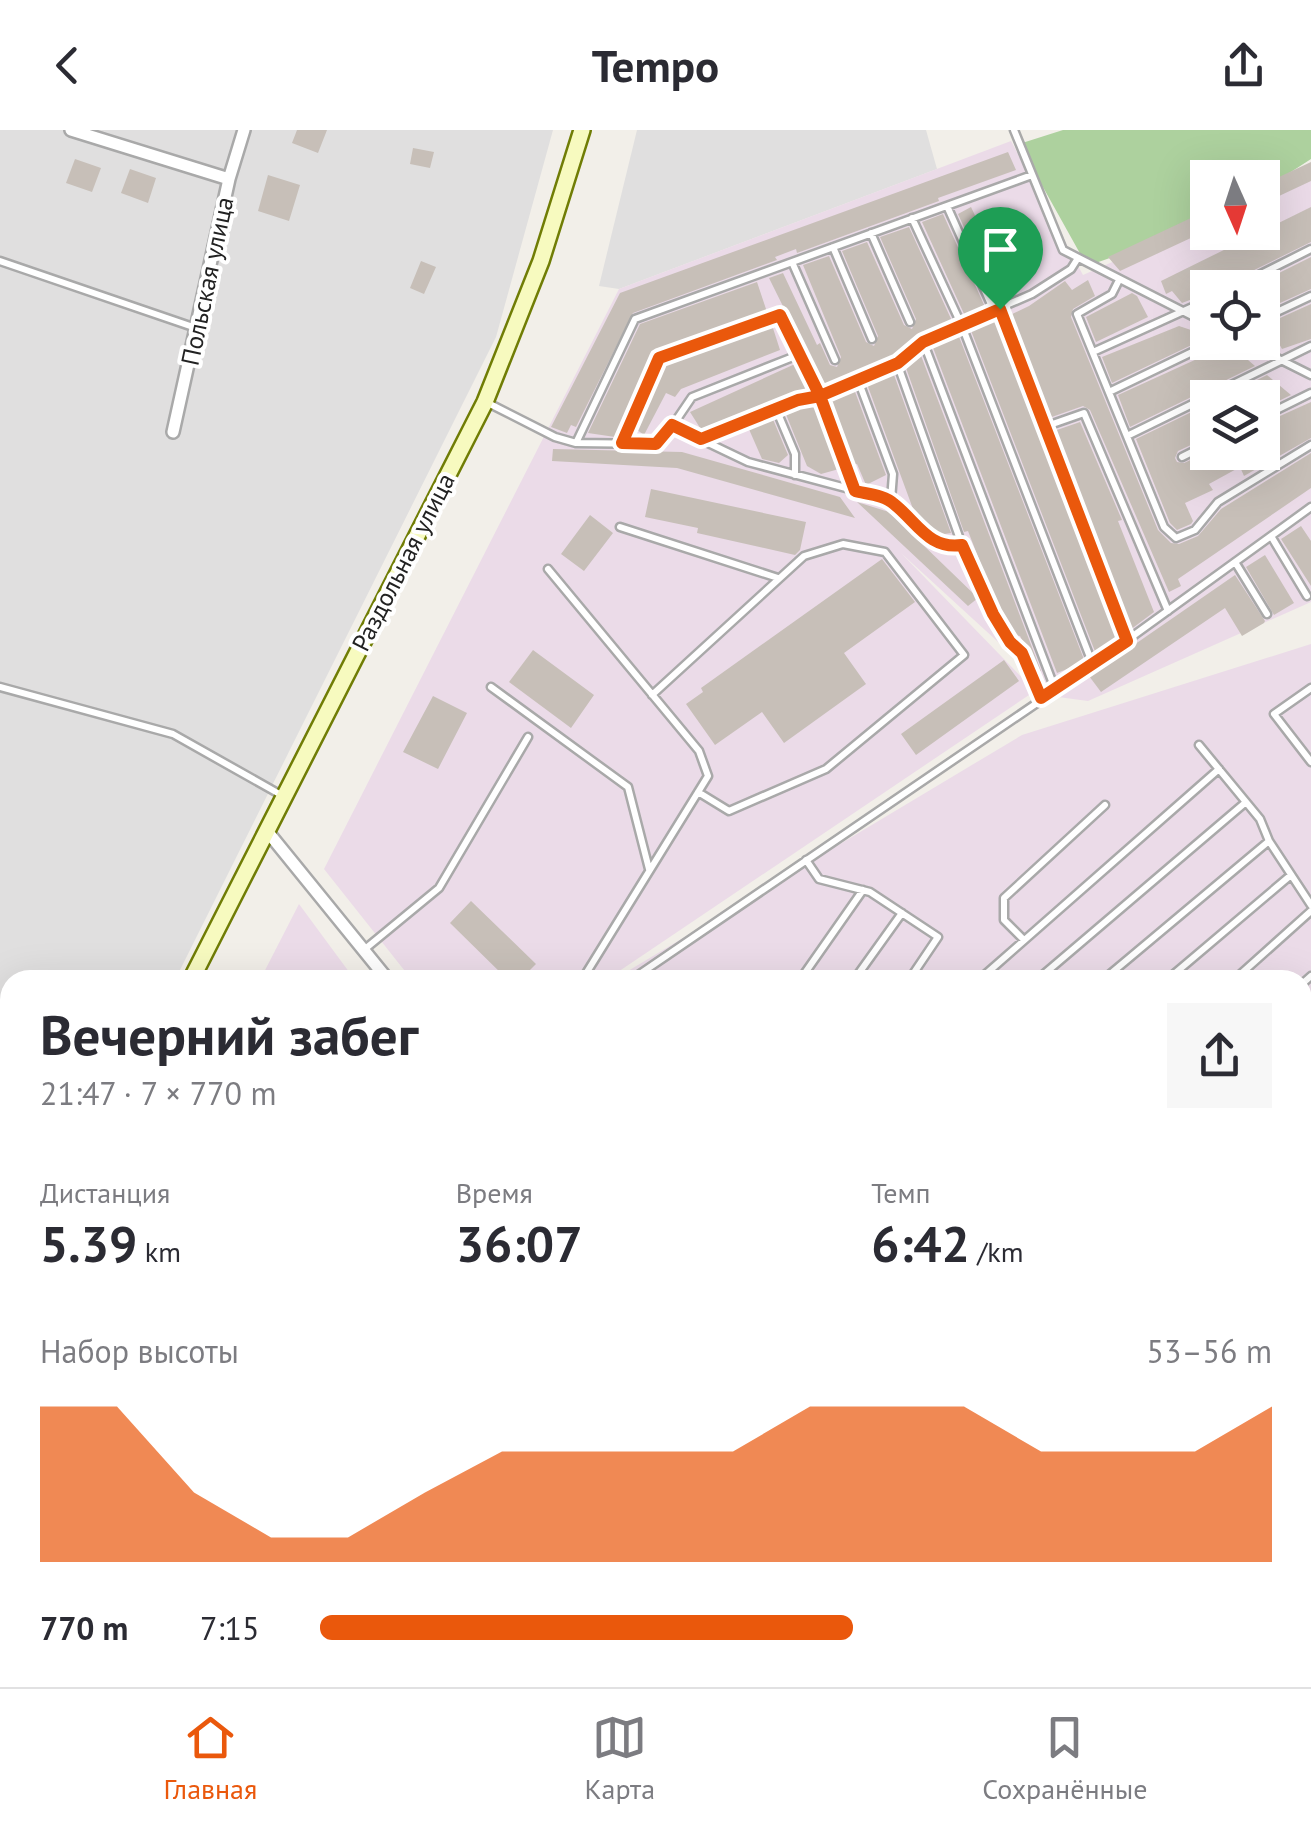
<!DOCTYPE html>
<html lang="ru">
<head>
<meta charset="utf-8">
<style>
	:root { --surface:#fff; --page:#f7f7f7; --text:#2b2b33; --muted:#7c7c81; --line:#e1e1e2; --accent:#ea580c }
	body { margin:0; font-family:"PT Sans",sans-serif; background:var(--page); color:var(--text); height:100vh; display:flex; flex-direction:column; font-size:38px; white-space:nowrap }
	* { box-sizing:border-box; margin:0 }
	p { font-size:32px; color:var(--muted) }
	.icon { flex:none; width:55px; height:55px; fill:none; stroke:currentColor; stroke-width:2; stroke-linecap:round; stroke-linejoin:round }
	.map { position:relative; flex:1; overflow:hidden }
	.side { position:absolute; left:0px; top:840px; width:1312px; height:718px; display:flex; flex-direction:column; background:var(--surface); border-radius:30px 30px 0 0; box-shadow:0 10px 40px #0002 }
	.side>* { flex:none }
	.needle { width:65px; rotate:177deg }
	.fabs { position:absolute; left:1190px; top:30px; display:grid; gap:20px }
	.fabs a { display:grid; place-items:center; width:90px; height:90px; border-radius:0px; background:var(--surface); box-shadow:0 10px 40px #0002; font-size:50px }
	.pin { position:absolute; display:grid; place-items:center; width:85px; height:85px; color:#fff; margin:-102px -42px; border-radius:50% 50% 50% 0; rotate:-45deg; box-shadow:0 0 10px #0007 }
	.pin .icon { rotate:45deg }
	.round { display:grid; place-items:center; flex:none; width:105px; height:105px; border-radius:0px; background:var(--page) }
	.summary { display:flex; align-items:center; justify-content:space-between; height:170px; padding:0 40px }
	h1 { font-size:55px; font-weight:700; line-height:75px }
	.metrics { display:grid; grid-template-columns:repeat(3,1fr); gap:15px; height:170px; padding:10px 40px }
	.metrics div { display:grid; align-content:center }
	.metrics b { font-size:50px; font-weight:700 }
	.metrics small { font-size:28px; font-weight:400 }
	.metrics p { font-size:28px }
	.chart { height:280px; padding:20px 40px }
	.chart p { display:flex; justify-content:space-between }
	.chart svg { width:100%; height:180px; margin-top:10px; fill:var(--accent); opacity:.7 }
	ul { padding:0 40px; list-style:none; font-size:32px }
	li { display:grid; grid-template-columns:160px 120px 1fr; align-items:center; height:75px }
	li i { height:25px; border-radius:12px; background:var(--accent) }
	header { display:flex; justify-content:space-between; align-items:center; height:130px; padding:0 40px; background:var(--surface); font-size:45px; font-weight:700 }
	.tabs { display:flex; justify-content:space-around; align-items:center; height:140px; border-top:2px solid var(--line); background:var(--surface); font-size:28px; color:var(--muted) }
	.tabs a { display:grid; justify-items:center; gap:5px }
	.tabs .current { color:var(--accent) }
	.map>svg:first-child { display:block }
	.residential { fill:#e0dfdf }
	.industrial { fill:#ebdbe8; fill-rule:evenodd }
	.forest { fill:#add19e }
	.building { fill:#c7bfb8 }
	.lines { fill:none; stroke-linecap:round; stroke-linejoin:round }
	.service-casing { stroke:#a9a9a9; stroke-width:11 }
	.minor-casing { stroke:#a9a9a9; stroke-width:16 }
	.secondary-casing { stroke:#707d05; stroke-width:20 }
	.service { stroke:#fff; stroke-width:6 }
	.minor { stroke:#fff; stroke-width:11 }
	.secondary { stroke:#f7fabf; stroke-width:15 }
	.rail-casing { stroke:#707070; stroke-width:8 }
	.rail { stroke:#fff; stroke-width:4; stroke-dasharray:11; stroke-linecap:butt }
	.route-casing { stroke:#fff; stroke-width:20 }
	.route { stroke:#ea580c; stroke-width:12 }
	.labels { text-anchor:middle; stroke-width:8; stroke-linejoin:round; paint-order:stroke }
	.street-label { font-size:25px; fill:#222; stroke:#fff }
</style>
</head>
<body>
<header><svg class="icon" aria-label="back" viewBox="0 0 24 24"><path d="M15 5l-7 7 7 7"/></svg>Tempo<svg class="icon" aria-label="share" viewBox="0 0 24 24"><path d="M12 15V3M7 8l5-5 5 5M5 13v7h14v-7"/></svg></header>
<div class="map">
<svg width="1311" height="1557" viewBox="0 0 1311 1557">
	<rect width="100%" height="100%" fill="#f2efe9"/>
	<path class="residential" d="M0,0h553l-57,207 -321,643h-165v328l-10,19z
		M637,0h289l11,39 -318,120 -20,-3z"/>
	<path class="industrial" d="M1011,11l72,134 124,-55 1,12h54l1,-36 48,-21v427l-223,99 -30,-4 -157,-144 134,138 -429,289h-194l-88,-111 295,-580zM1208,158h54v54h-54zM1208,268h54v54h-54z
		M1311,514v392l-7,7 7,9v142l-8,7 -1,-221h-689l409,-245z
		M299,774l56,76h-95z
		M10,1353v195h414l8,9h-432v-185z
		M469,1548h452l8,9h-453z"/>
	<path class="forest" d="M1063,0h248v29l-48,31 -1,-12h-54l-1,46 -120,42 -68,-122z"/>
	<path class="building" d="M297,0h30l-9,23 -26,-10z
		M413,18l21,4 -4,16 -20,-4z
		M1008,22l8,18 -78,28 1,3 -142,52 -1,-4 -21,8 2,3 -144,53 -57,114 -5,-2 -4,8 -16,-6 69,-134z
		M75,29l26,9 -9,24 -26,-9z
		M1311,32v19l-49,23v-19z
		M130,39l26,9 -8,25 -27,-10z
		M268,45l32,10 -11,36 -31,-10z
		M971,77l39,82 -15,7 -37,-82z
		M1311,77v35l-81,40 -4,6h-18v5l-26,10 -10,-12 -6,3 -5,-13z
		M1208,80v20l-88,41 -12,-14z
		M943,84l42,93 -20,9 -43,-94z
		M909,97l43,94 -33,14 -26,22 -70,30 -54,-109 14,-5 34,72 3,-2 10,22 7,2 4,-10 -38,-92 26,-9 37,86 8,4 4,-10 -36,-85 25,-9 37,83 8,4 4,-10 -36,-82z
		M1311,127v32l-49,22v-23h-13z
		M421,131l15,6 -12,27 -14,-6z
		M1088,150l7,16 -22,13 -2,8 87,213 13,13 8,1 19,-8 23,-27 90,-56v35l-133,91 3,7 -12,6 -79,-182 -7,-4 -34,12 -39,-103 19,-9 36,-25 7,9z
		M757,152l10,30 -112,40 -40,85 -27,-4 52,-109z
		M1132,163l5,3 11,21 -52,25 -10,-25z
		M1311,174v35l-29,10 -5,-9 -12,4 -3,-18z
		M994,188l124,320 -22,16 -126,-326z
		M772,195l8,25 -99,39 -6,8 -9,-4 -22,42 -8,-6 28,-66z
		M1179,196l15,5 6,10 -88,42 -10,-26z
		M958,204l127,328 -28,11 -125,-328z
		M1221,218l20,6 14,12 -125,61 -12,-32z
		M920,223l121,318 -3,1 -18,-36 -6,-1 -15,-24 -31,-80 -4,1 -59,-167z
		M795,234l14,27 -14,2 -93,38 -12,-19z
		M893,242l58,161 -13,2 -22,-18 -49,-133z
		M1267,245l24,20 -29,14v-11h-41z
		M854,259l32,86 -20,10 -9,-21 -4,1 -24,-65z
		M1311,272v36l-67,38 -4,-9 -31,17 4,6 -28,13 8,18 -2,3 -14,6 -7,-7 -34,-84 72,-35v33l-30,14 -3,7 2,4 7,1 24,-11h54v-28z
		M815,274l24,65 -18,5 -14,-8 -22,-54z
		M772,287l16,38 -9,8 -17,-4 -14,-32z
		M1080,292l42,98 -4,1 36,91 -24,18 -76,-199z
		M553,319l129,3 158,45 15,21 -178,-50 -125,-7z
		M651,359l155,33 -6,28 -5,5 -98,-22 1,-5 -53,-11z
		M857,372l32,10 89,86 -10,8z
		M590,385l23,18 -29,38 -23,-17z
		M1301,396l10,15v45l-30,-47z
		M1265,425l29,48 -20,12 -28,-48z
		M882,429l33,43 -71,51 22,31 -82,59 -22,-31 -47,33 -29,-41 17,-12 -2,-4z
		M1235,445l30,46 -1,2 -22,13 -17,-28 -124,84 -12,-16z
		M533,520l61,45 -23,33 -62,-46z
		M1004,530l15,21 -103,74 -15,-21z
		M433,566l34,17 -29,56 -35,-17z
		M471,771l65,63 -16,16h-12l-58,-57z"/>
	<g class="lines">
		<g class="service-casing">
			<path id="service" d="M1014,0l49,120 145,74
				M947,76l47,105
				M912,88l50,108 131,339
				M871,103l39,89
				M833,117l39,92
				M0,131l196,67
				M792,132l43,98
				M1119,150l-7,14 -35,20 87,213 12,11 19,-8 23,-28 93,-57
				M1233,158l78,-39
				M1000,179l127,332
				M1262,189l49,-23
				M923,211l132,348
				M1245,212l66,33
				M1093,222l115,-52
				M858,250l35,94 -2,26
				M1109,262l104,-50
				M486,272l69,35 21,6 80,1 17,-19 28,14 97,-40 22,-3 77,-33 26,-22 109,-47 39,-25 7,-11
				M776,279l19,45v21
				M1262,287l49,-24
				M673,295l19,-28 106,-42 22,41 34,93
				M1044,297l40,-14 84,198
				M1127,306l184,-90
				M702,310l46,22 143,38 33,35 23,13 15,-3 -65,-182
				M576,313l59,-124 397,-144
				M622,313l37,-85 121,-43 18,40
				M1182,327l26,-13
				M620,397l158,51
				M1271,406l36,60
				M962,415l31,69 17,28 12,11 19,45
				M1235,432l32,52
				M548,439l151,182 9,25 -126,204
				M0,557l173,47 110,62
				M491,557l137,100 21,82
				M1311,558l-37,26 37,48
				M652,565l152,-139 39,-12 42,8 79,103 -138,114 -97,42 -31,-19
				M1269,711l42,64
				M806,730l13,19 51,13 68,45 -29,43
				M1023,809l-19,-19v-22l101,-93
				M365,819l74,-61 89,-151
				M631,850l466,-318 214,-155
				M800,850l63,-90
				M854,850l48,-67
				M979,850l240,-211
				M1037,850l209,-178
				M1103,850l166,-139 -9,-22 -61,-74
				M1167,850l124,-105
				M1234,850l77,-69
				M1302,854l9,-8
				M1302,900l9,-7
				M1302,981l9,9
				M1302,1085l9,-6
				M1302,1275l9,-7
				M0,1460l10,11
				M53,1548l9,9
				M165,1548l9,9
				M449,1548l7,9
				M725,1548l8,9
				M112,1557l12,-9
				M362,1557l11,-9"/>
		</g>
		<g class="minor-casing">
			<path id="minor" d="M71,0l158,49
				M173,302l56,-253 15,-49
				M267,701l121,149
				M0,1082l10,9
				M959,1548l7,9"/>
		</g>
		<g class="secondary-casing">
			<path id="secondary" d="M191,850l294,-578 56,-141 41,-131
				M0,1225l10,-20"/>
		</g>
		<use href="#service" class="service"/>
		<use href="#minor" class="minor"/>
		<use href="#secondary" class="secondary"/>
		<g class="rail-casing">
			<path id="rail" d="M652,1548l7,9
				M841,1548l7,9
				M1305,1557l6,-4"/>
		</g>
		<use href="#rail" class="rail"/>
	</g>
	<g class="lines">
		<g class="route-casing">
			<path id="route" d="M1000,179l-77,33 -25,21 -78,33 -22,4 -97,39 -29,-14 -16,19 -34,-1 37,-85 121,-43 40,81 35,95c12,3 30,4 39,13 23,18 35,46 68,41l31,69 17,28 12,11 19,45 86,-57 -127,-332"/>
		</g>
		<use href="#route" class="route"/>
	</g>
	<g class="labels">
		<g class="street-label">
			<text transform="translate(207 151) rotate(-78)" y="9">Польская улица</text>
			<text transform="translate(403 432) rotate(-63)" y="9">Раздольная улица</text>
		</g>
	</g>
</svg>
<div class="fabs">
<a><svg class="needle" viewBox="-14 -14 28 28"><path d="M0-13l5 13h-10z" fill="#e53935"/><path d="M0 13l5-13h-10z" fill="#7c7c81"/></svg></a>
<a><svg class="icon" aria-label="locate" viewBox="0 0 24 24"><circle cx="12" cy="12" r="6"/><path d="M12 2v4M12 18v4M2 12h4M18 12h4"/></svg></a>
<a><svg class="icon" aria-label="layers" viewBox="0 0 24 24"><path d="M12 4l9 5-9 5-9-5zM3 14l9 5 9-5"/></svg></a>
</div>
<div class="pin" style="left:1000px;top:179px;background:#1e9e55"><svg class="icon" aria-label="arrive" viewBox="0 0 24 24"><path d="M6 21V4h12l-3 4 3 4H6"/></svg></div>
<section class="side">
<div class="summary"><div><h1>Вечерний забег</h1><p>21:47 · 7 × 770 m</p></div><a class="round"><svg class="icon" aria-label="share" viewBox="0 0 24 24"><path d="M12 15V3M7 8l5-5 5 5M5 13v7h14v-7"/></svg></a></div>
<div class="metrics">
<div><p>Дистанция</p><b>5.39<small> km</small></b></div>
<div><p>Время</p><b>36:07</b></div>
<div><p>Темп</p><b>6:42<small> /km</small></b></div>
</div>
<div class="chart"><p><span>Набор высоты</span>53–56 m</p>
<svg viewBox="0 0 160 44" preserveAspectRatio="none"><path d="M0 44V6L10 6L20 27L30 38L40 38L50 27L60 17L70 17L80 17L90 17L100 6L110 6L120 6L130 17L140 17L150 17L160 6V44z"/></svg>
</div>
<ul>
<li><b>770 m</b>7:15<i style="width:56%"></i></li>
</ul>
</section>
</div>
<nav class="tabs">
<a class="current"><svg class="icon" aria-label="home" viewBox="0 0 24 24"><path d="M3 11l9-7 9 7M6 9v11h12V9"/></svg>Главная</a>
<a><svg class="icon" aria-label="map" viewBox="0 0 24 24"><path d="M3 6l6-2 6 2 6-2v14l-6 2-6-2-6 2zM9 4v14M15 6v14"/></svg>Карта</a>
<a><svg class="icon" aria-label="saved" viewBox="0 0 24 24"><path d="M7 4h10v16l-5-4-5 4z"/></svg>Сохранённые</a>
</nav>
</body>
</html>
